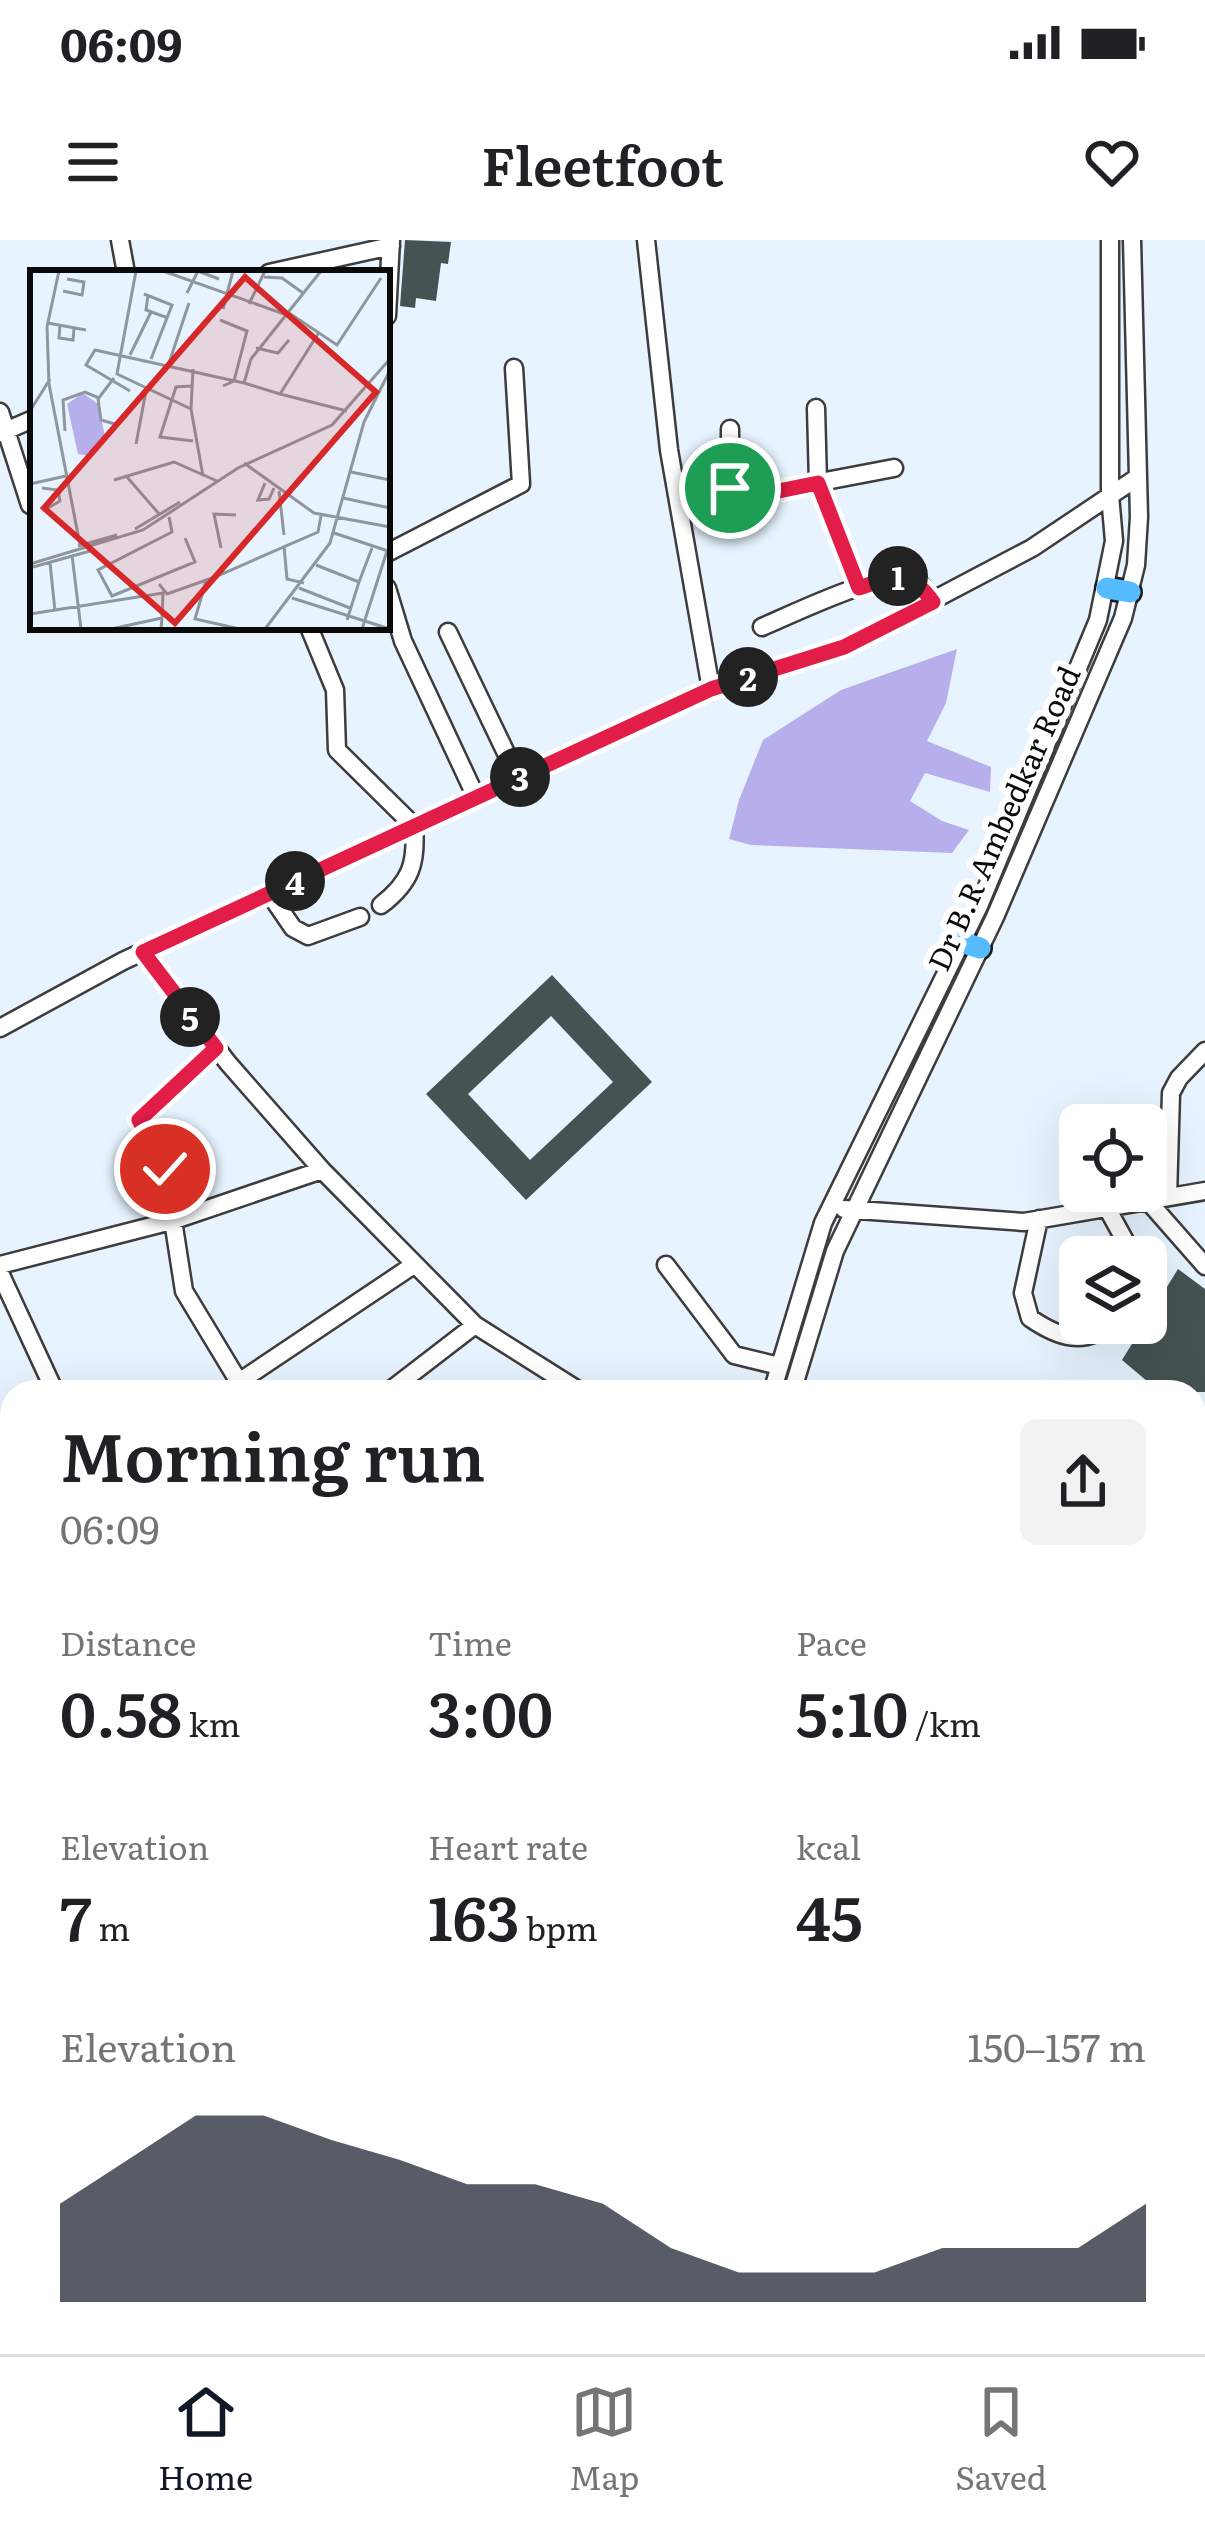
<!DOCTYPE html>
<html lang="en">
<head>
<meta charset="utf-8">
<style>
	:root { --surface:#fff; --page:#f2f2f2; --text:#202124; --muted:#757577; --line:#e0e0e0; --accent:#111827 }
	body { margin:0; font-family:Literata,serif; background:var(--page); color:var(--text); height:100vh; display:flex; flex-direction:column; font-size:45px; white-space:nowrap }
	* { box-sizing:border-box; margin:0 }
	p { font-size:39px; color:var(--muted) }
	.icon { flex:none; width:66px; height:66px; fill:none; stroke:currentColor; stroke-width:2; stroke-linecap:round; stroke-linejoin:round }
	.map { position:relative; flex:1; overflow:hidden }
	.sheet { position:absolute; left:0px; top:1140px; width:1206px; height:975px; display:flex; flex-direction:column; background:var(--surface); border-radius:36px 36px 0 0; box-shadow:0 12px 48px #0002 }
	.sheet>* { flex:none }
	.controls { position:absolute; left:1059px; top:864px; display:grid; gap:24px }
	.controls a { display:grid; place-items:center; width:108px; height:108px; border-radius:18px; background:var(--surface); box-shadow:0 12px 48px #0002; font-size:60px }
	.pin { position:absolute; display:grid; place-items:center; width:102px; height:102px; color:#fff; margin:-51px; border:6px solid #fff; border-radius:50%; box-shadow:0 3px 12px #0007 }
	.km { position:absolute; width:60px; height:60px; margin:-30px; border-radius:50%; background:#222; color:#fff; font-size:33px; line-height:60px; text-align:center }
	.round { display:grid; place-items:center; flex:none; width:126px; height:126px; border-radius:18px; background:var(--page) }
	.summary { display:flex; align-items:center; justify-content:space-between; height:204px; padding:0 60px }
	h1 { font-size:66px; font-weight:600; line-height:90px }
	.metrics { display:grid; grid-template-columns:repeat(3,1fr); gap:18px; height:204px; padding:12px 60px }
	.metrics div { display:grid; align-content:center }
	.metrics b { font-size:60px; font-weight:600 }
	.metrics small { font-size:33px; font-weight:400 }
	.metrics p { font-size:33px }
	.chart { height:336px; padding:24px 60px }
	.chart p { display:flex; justify-content:space-between }
	.chart svg { width:100%; height:216px; margin-top:12px; fill:var(--accent); opacity:.7 }
	.status { display:flex; justify-content:space-between; align-items:center; height:84px; padding:0 60px; background:var(--surface); direction:ltr }
	.status svg { height:33px; fill:currentColor }
	header { display:flex; justify-content:space-between; align-items:center; height:156px; padding:0 60px; background:var(--surface); font-size:54px; font-weight:600 }
	.tabs { display:flex; justify-content:space-around; align-items:center; height:168px; border-top:3px solid var(--line); background:var(--surface); font-size:33px; color:var(--muted) }
	.tabs a { display:grid; justify-items:center; gap:6px }
	.tabs .current { color:var(--accent) }
	.map>svg:first-child { display:block }
	.green { fill:#b7afec }
	.building { fill:#465353; fill-rule:evenodd }
	.lines { fill:none; stroke-linecap:round; stroke-linejoin:round }
	.minor-casing { stroke:#3d3d3d; stroke-width:21 }
	.major-casing { stroke:#1b1b1b; stroke-width:26 }
	.minor { stroke:#fff; stroke-width:16 }
	.major { stroke:#57bbff; stroke-width:21 }
	.route-casing { stroke:#fff; stroke-width:24 }
	.route { stroke:#e11d48; stroke-width:15 }
	.labels { text-anchor:middle; stroke-width:12; stroke-linejoin:round; paint-order:stroke }
	.street-label { font-size:30px; fill:#0a0a0a; stroke:#fff }
	.inset-road { fill:none; stroke:#8f969d; stroke-width:3 }
	.view { fill:#d62828; fill-opacity:0.15; stroke:#d62828; stroke-width:6 }
	.inset-edge { fill:none; stroke:#0a0a0a; stroke-width:6 }
</style>
</head>
<body>
<div class="status"><b>06:09</b><svg viewBox="0 0 49 12"><path d="M0 12V9h3v3zM5 12V6h3v6zM10 12V3h3v9zM15 12V0h3v12zM26 1h20v11H26zM47 4h2v5h-2z"/></svg></div>
<header><svg class="icon" aria-label="menu" viewBox="0 0 24 24"><path d="M4 6h16M4 12h16M4 18h16"/></svg>Fleetfoot<svg class="icon" aria-label="heart" viewBox="0 0 24 24"><path d="M12 20l-8-8c-3-5 5-10 8-4 3-6 11-1 8 4z"/></svg></header>
<div class="map">
<svg width="1205" height="2114" viewBox="0 0 1205 2114">
	<rect width="100%" height="100%" fill="#e7f4ff"/>
	<path class="green" d="M957,409l-11,54 -19,38 64,26 -1,25 -65,-19 -15,28 32,20 27,9 -17,23 -201,-8 -22,-6 10,-39 24,-60 78,-50z
		M0,1467l12,10v140l-12,18z"/>
	<path class="building" d="M405,0l46,2 -3,22 -7,-1 -5,38 -20,-3 -1,10 -15,-2z
		M552,735l100,107 -126,118 -100,-106zM551,776l62,66 -83,78 -62,-66z
		M1178,1029l27,20v103h-45l-38,-32z"/>
	<g class="lines">
		<g class="minor-casing">
			<path id="minor" d="M120,0l6,33
				M646,0l23,210 42,239 133,-42 188,-99 106,-71
				M269,33l122,-27
				M387,76l4,-76
				M816,168l2,75 41,105
				M0,172l30,93
				M730,189v59l6,10 158,-30
				M1,193l32,-14
				M387,313l134,-69 -7,-116
				M387,348l16,53 73,156 235,-108
				M309,387l26,63 2,60 77,76c3,37 -3,56 -33,79
				M762,387c26,-11 131,-62 153,-48 7,5 13,16 18,23
				M448,392l70,146
				M269,653l24,35 15,8 52,-19
				M143,712l85,111 94,107
				M0,788l123,-67 353,-164
				M216,808l-77,72 26,49 19,122 61,101
				M1168,957l3,-104 8,-15 26,-27
				M1148,961l57,65
				M1107,968l27,49
				M844,969l180,13 181,-31
				M1039,979l-16,74 7,25c29,20 54,28 84,5
				M0,1025l175,-45 147,-50 153,155 106,67
				M666,1025l68,90 45,11
				M0,1033l55,119
				M239,1142l176,-118
				M388,1152l87,-67
				M772,1152l51,-169 156,-317 119,-286 16,-79 -4,-46v-255
				M792,1152l43,-141 160,-334 128,-299 13,-53 3,-48 -7,-277
				M1194,1711l11,-20
				M1194,1793l11,22
				M0,1840l12,9
				M0,1871l12,9
				M0,1959l12,8
				M309,2103l15,11
				M352,2103l15,11
				M1085,2103l7,11
				M409,2114l7,-11
				M442,2114l7,-11
				M588,2114l3,-11
				M851,2114l7,-11
				M912,2114l10,-11"/>
		</g>
		<g class="major-casing">
			<path id="major" d="M1107,348l23,4
				M961,702l19,6"/>
		</g>
		<use href="#minor" class="minor"/>
		<use href="#major" class="major"/>
	</g>
	<g class="lines">
		<g class="route-casing">
			<path id="route" d="M165,929l-26,-49 77,-72 -73,-96 568,-263 133,-42 89,-45c-26,-35 -36,-27 -74,-14l-41,-105 -74,15h-8l-6,-10"/>
		</g>
		<use href="#route" class="route"/>
	</g>
	<g class="labels">
		<g class="street-label">
			<text transform="translate(1005 579) rotate(-66)" y="10">Dr B.R Ambedkar Road</text>
		</g>
	</g>
	<g transform="translate(30 30)">
		<rect width="360" height="360" fill="#e7f4ff"/>
		<path d="M53,123l15,11 8,37 -16,15 -12,-2 -11,-50z" fill="#b7afec"/>
		<path class="inset-road" d="M29,1l-12,56 2,57 31,161M106,1l-19,103 74,35 12,67M133,1l124,44M234,7l18,1 21,15M33,21l19,4 2,-13 -17,-3M157,23l11,-22 21,8M114,24l28,11 -21,54M118,25l-2,15 22,8M219,34l16,-33M193,39l10,-38M259,43l48,32 44,-67M190,50l27,11 -13,50 -11,5M18,53l38,7M30,55l-1,13 14,2 1,-11M288,64l-38,60 67,17M226,78l22,5 11,-13M100,85l21,-43M139,93l20,-60M84,108l-16,21 3,21 14,4M161,116l-15,1 -16,50 33,4M100,121l-44,-26 9,-15 149,33M250,124l-36,-11 7,-24 70,-88M161,139l2,-40M0,141l20,-32M35,161l-2,-31 22,-8 14,6M106,174l10,-53M214,193l70,50 76,14M321,202l39,8M97,207l33,38M84,210l60,-18 43,19M235,213l-7,17 11,-1 5,-11M0,214l36,-8M12,218l16,2 2,11 -12,7M249,221l5,44M313,228l47,10M139,247l3,15 -74,38 14,26 83,-34 -10,-24M105,259l45,-27M304,263l54,18M48,276l39,-11M254,276l3,33 17,4M191,278l-7,-34 22,1M42,285l9,74M20,293l5,48M0,294l113,-34 95,-62 94,-43 57,-65M286,295l43,17 -12,38M3,297l57,-16M176,311l-11,38 45,10M329,312l13,-34M129,314l8,10 48,-17 103,-45 3,-16M269,318l51,20M262,328l98,31M0,344l133,-21 -1,25M81,359l51,-11 -1,11M235,359l65,-86 34,-121 26,-52M332,359l25,-78"/>
		<path class="view" d="M215,7l131,115 -201,231 -131,-115z"/>
		<rect width="360" height="360" class="inset-edge"/>
	</g>
</svg>
<div class="controls">
<a><svg class="icon" aria-label="locate" viewBox="0 0 24 24"><circle cx="12" cy="12" r="6"/><path d="M12 2v4M12 18v4M2 12h4M18 12h4"/></svg></a>
<a><svg class="icon" aria-label="layers" viewBox="0 0 24 24"><path d="M12 4l9 5-9 5-9-5zM3 14l9 5 9-5"/></svg></a>
</div>
<div class="pin" style="left:730px;top:248px;background:#1e9e55"><svg class="icon" aria-label="arrive" viewBox="0 0 24 24"><path d="M6 21V4h12l-3 4 3 4H6"/></svg></div>
<div class="pin" style="left:165px;top:929px;background:#d93025"><svg class="icon" aria-label="check" viewBox="0 0 24 24"><path d="M5 12l5 5 9-10"/></svg></div>
<b class="km" style="left:898px;top:336px">1</b>
<b class="km" style="left:748px;top:437px">2</b>
<b class="km" style="left:520px;top:537px">3</b>
<b class="km" style="left:295px;top:641px">4</b>
<b class="km" style="left:190px;top:777px">5</b>
<section class="sheet">
<div class="summary"><div><h1>Morning run</h1><p>06:09</p></div><a class="round"><svg class="icon" aria-label="share" viewBox="0 0 24 24"><path d="M12 15V3M7 8l5-5 5 5M5 13v7h14v-7"/></svg></a></div>
<div class="metrics">
<div><p>Distance</p><b>0.58<small> km</small></b></div>
<div><p>Time</p><b>3:00</b></div>
<div><p>Pace</p><b>5:10<small> /km</small></b></div>
</div>
<div class="metrics">
<div><p>Elevation</p><b>7<small> m</small></b></div>
<div><p>Heart rate</p><b>163<small> bpm</small></b></div>
<div><p>kcal</p><b>45</b></div>
</div>
<div class="chart"><p><span>Elevation</span>150–157 m</p>
<svg viewBox="0 0 160 44" preserveAspectRatio="none"><path d="M0 44V24L10 15L20 6L30 6L40 11L50 15L60 20L70 20L80 24L90 33L100 38L110 38L120 38L130 33L140 33L150 33L160 24V44z"/></svg>
</div>
</section>
</div>
<nav class="tabs">
<a class="current"><svg class="icon" aria-label="home" viewBox="0 0 24 24"><path d="M3 11l9-7 9 7M6 9v11h12V9"/></svg>Home</a>
<a><svg class="icon" aria-label="map" viewBox="0 0 24 24"><path d="M3 6l6-2 6 2 6-2v14l-6 2-6-2-6 2zM9 4v14M15 6v14"/></svg>Map</a>
<a><svg class="icon" aria-label="saved" viewBox="0 0 24 24"><path d="M7 4h10v16l-5-4-5 4z"/></svg>Saved</a>
</nav>
</body>
</html>
